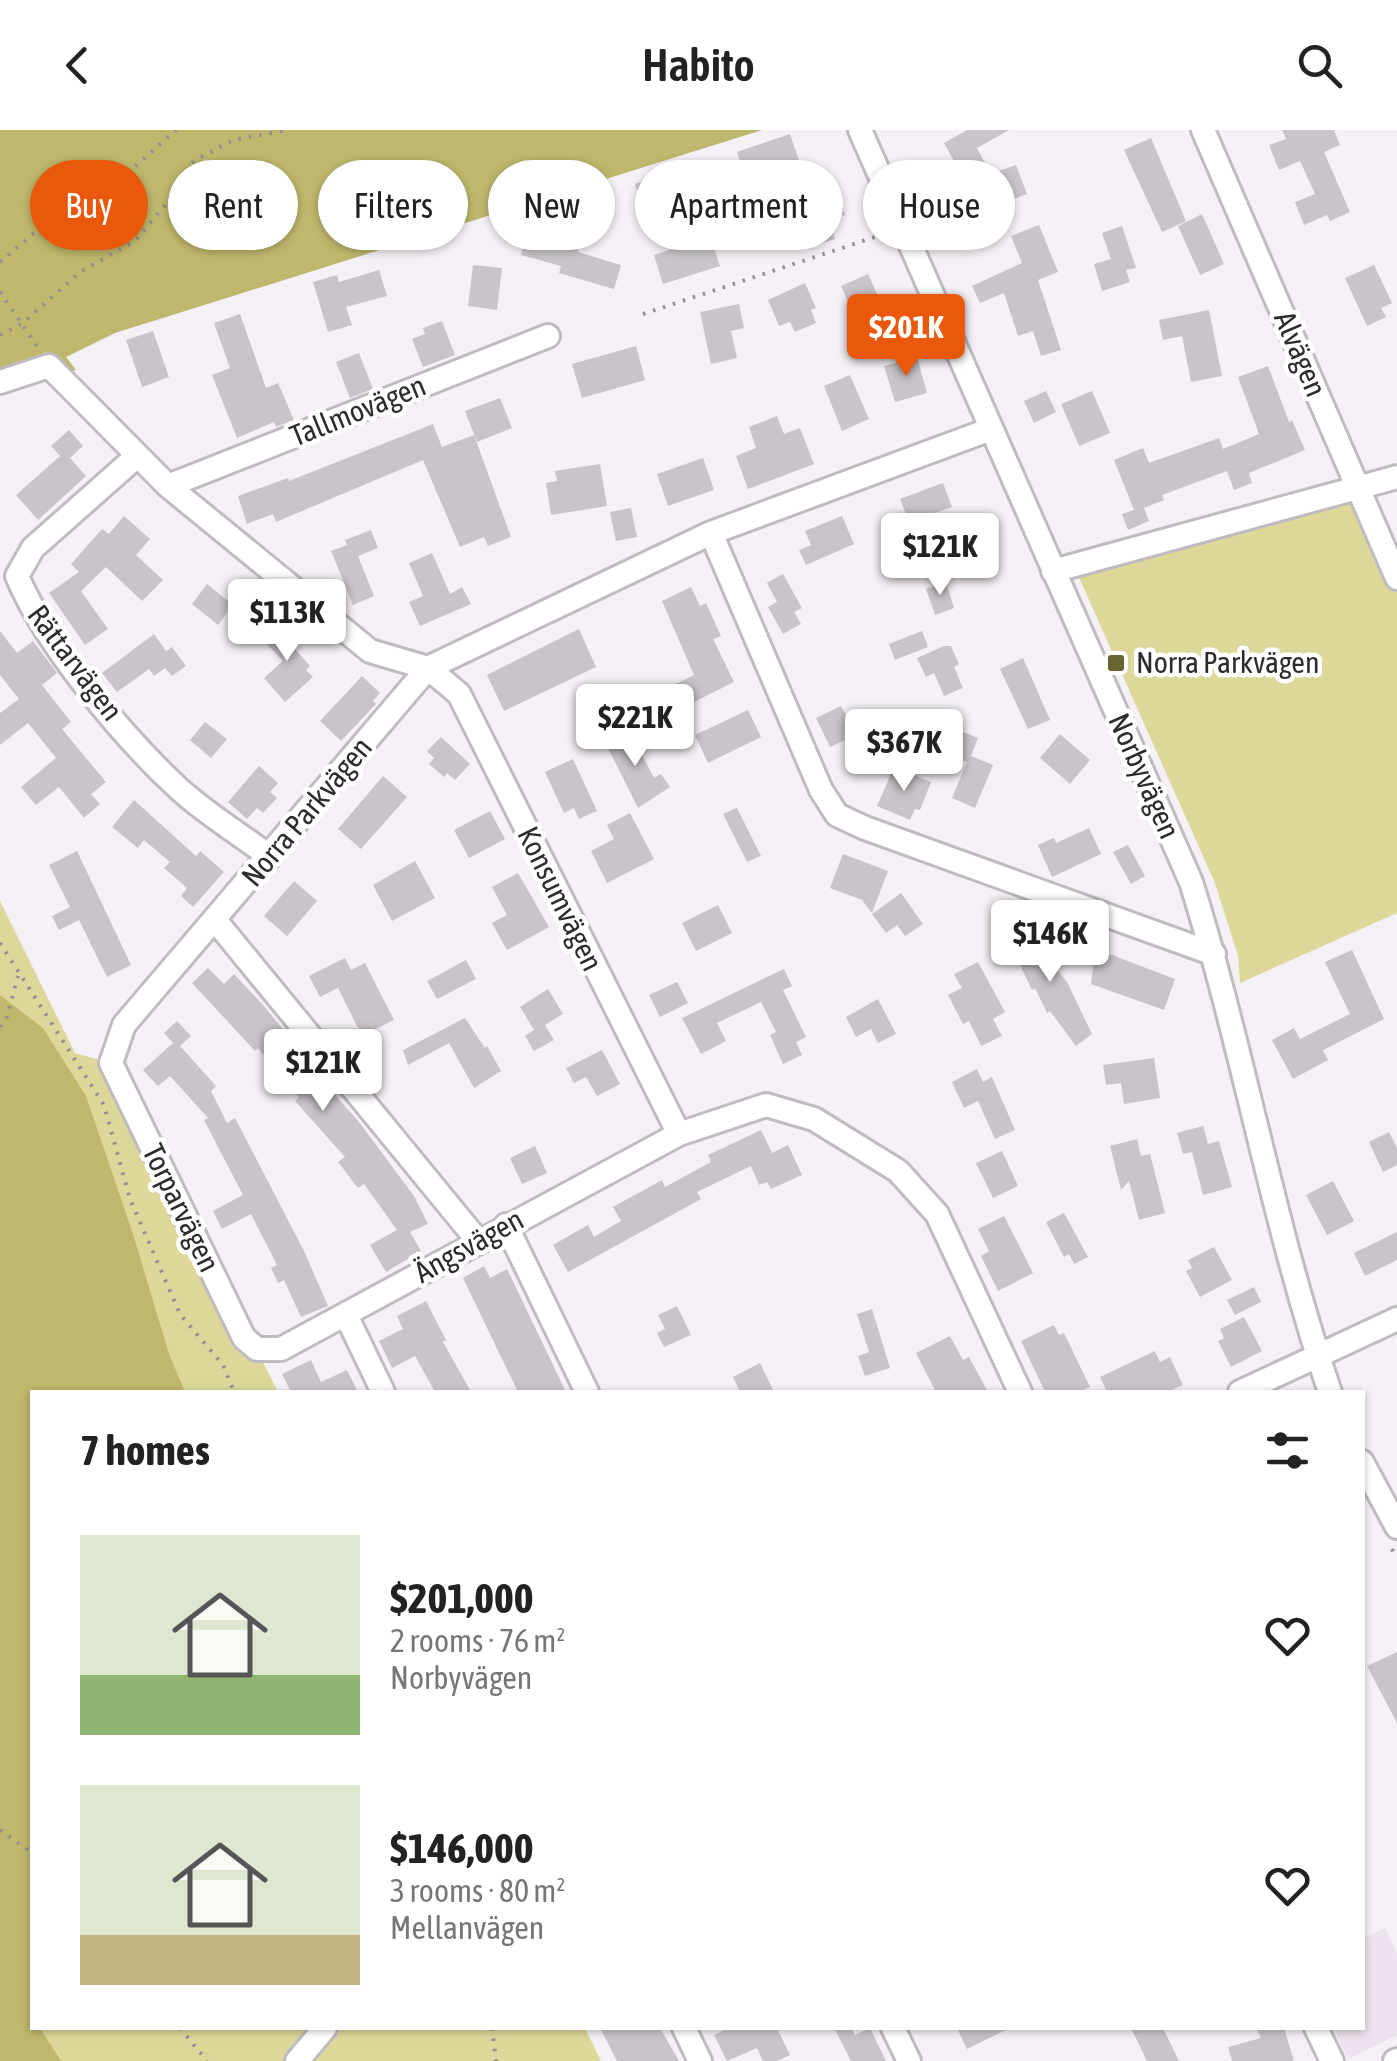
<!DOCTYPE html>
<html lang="en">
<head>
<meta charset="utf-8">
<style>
	:root { --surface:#fff; --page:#f6f6f6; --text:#222; --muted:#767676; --accent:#ea580c }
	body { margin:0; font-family:"Asap Condensed",sans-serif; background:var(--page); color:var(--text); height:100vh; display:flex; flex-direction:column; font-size:38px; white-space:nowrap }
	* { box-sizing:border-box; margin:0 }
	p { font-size:32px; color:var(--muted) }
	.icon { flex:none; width:55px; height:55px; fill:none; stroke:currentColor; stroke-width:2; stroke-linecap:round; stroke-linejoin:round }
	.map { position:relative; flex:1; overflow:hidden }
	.panel { position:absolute; left:30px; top:1260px; width:1335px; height:640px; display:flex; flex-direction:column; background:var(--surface); border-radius:0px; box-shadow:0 2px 8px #0004 }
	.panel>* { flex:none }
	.banner { position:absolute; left:30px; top:30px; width:1338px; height:90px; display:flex; gap:20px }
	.price { position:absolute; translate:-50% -85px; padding:0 22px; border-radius:10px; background:#fff; color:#222; font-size:32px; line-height:65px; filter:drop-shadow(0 2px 5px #0008) }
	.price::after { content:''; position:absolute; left:50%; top:60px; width:30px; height:22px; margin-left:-15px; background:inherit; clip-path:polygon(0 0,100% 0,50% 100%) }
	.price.selected { background:var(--accent); color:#fff }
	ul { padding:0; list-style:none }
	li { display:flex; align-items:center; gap:30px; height:250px; padding:0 50px }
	li span { display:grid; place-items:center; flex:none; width:280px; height:200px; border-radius:0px; color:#555 }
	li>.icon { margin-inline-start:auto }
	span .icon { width:120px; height:120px; fill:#fffc; stroke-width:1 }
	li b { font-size:42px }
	h2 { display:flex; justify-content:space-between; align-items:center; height:120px; padding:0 50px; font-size:42px }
	.pill { padding:0 35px; border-radius:45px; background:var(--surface); box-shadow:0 2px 8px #0004; font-size:35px; line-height:90px }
	.pill.selected { background:var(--accent); color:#fff }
	header { display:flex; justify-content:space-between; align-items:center; height:130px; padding:0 50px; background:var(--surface); font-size:45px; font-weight:600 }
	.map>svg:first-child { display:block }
</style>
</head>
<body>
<header><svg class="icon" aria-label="back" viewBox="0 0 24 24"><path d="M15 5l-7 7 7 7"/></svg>Habito<svg class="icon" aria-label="search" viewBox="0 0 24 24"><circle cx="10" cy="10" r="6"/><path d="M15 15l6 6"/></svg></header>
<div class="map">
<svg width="1397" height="1931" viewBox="0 0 1397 1931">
	<rect width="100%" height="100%" fill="#f5f0f5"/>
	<path fill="#ece2ed" d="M1385,1798L1397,1823V1905L1348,1929L1333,1898H1362L1363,1809Z"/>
	<path fill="#ddd89a" d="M1358,357L1397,448V783L1240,853L1238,826L1215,753L1077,443Z
		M0,771L75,923L111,933L278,1262H32V1898H585L601,1931H0Z"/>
	<path fill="#beb76d" d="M0,0H762L115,203L66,227L76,240L0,264Z
		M0,865L43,898L86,966L133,1104L169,1224L185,1262H32V1898H40L61,1931H0Z"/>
	<path fill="#c9c4c9" d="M967,0H1009L977,18L991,44L1016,35L1027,64L969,86L959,59L936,68L930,53L960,42L944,13Z
		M1282,0H1334L1340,15L1324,22L1350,82L1330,91L1327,85L1304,95L1295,72L1315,64L1300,31L1279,40L1269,15L1286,9Z
		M790,4L806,51L824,44L832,67L838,65L845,85L829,90L835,109L804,119L788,68L756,79L737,22Z
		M1151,8L1186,91L1162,102L1124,20Z
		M688,37L697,64L643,81L635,54Z
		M1202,84L1224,134L1200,145L1178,96Z
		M1039,95L1058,142L1038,150L1061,220L1041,226L1033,201L1018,206L1004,163L980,173L972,156L1022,133L1011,106Z
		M1122,96L1136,138L1126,140L1130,152L1102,161L1094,134L1111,129L1102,103Z
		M528,100L580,115L578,122L621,135L614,159L559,143L561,136L521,125Z
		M710,106L720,136L663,154L654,125Z
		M473,135L502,138L497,180L468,176Z
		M1374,135L1392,173L1381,178L1386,187L1367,196L1345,148Z
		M379,140L387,166L346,177L352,195L328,202L313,152L337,145L339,152Z
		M868,144L886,184L859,196L841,156Z
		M805,153L816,178L811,180L816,193L795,202L790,192L779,196L768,170Z
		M739,174L744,198L731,201L737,228L711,234L700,182Z
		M1209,180L1222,246L1191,252L1182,206L1163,210L1159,190Z
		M240,184L266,258L278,253L294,290L276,297L274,292L237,308L212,245L230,238L214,193Z
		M442,191L455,225L423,237L412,209L425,204L423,198Z
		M153,201L169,247L142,257L126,210Z
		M636,216L645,250L582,268L572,234Z
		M359,223L373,259L350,268L336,232Z
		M917,227L927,263L895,272L884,236Z
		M1268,236L1289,292L1292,290L1305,320L1249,343L1252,353L1234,360L1227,341L1162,365L1164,370L1144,378L1149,391L1128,400L1122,384L1134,380L1114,330L1143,318L1149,333L1219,308L1223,319L1259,304L1238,247Z
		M850,245L869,289L842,301L824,256Z
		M1046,261L1056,282L1034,293L1024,271Z
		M1092,261L1110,303L1079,316L1061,274Z
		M500,268L512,298L477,312L465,281Z
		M777,286L784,304L800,298L814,334L748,359L736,326L756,318L749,297Z
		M433,294L442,317L474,305L511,407L488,416L484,407L460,417L423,330L276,392L273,384L247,394L238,366L288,348L289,351Z
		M69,300L83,316L70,328L86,346L38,390L16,365L60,326L51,316Z
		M703,328L714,360L668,376L657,344Z
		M600,334L607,376L551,385L546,353L557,351L555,341Z
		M943,353L952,377L909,392L900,369Z
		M631,378L637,407L616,411L610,382Z
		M124,386L150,409L136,425L163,450L142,471L106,437L81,461L108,499L85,515L49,463L79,442L71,434L102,399L109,404Z
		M842,386L854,414L806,435L799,420L811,415L805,401Z
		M371,400L378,418L358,426L374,466L353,475L331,421L347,415L345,410Z
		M432,423L450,464L462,457L471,474L420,496L409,472L423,466L409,433Z
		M783,444L802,478L794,482L801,494L783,504L768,477L777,472L767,453Z
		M946,452L954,478L935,485L926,459Z
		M207,454L233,475L218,495L192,474Z
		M691,457L700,476L706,473L721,506L713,509L734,552L668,585L657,563L694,545L662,471Z
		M284,493L301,512L294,518L310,536L306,540L313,547L285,572L264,548L283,531L264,511Z
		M579,499L596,537L504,581L487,545Z
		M0,501L17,523L33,511L57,543L42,555L71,592L62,599L106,652L91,664L100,674L84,688L59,657L36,675L21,657L56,628L28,593L0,615V583L19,569L0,545Z
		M922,501L928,517L895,530L889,514Z
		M154,504L166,521L172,517L186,536L172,546L165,538L154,546L149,539L117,562L102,543Z
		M944,516H951L959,534L954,537L963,558L944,566L934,543L926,547L917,528Z
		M1023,528L1050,590L1028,599L1000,539Z
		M362,546L380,563L373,571L376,574L341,611L320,591Z
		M841,576L846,585L855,581L864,601L830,617L816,588Z
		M748,580L761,607L708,633L695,605Z
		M205,592L227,609L211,628L190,610Z
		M941,593L978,608L971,626L993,635L975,678L952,668L967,632L931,617Z
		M629,600L654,648L661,644L670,657L638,678L605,612Z
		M1060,604L1090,630L1070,654L1040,628Z
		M441,607L470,634L455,650L447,643L444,647L429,634L434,628L427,621Z
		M573,629L597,681L579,689L574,678L564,683L545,642Z
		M259,636L278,653L270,662L277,668L263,683L257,678L247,689L228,672Z
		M894,637L931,652L920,680L915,679L910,690L877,676Z
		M383,646L407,667L361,719L338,699Z
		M134,670L196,726L200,721L224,742L193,777L181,766L187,758L164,738L170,732L144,710L138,718L112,697Z
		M737,678L761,726L747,732L723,684Z
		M490,681L505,709L469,728L454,700Z
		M630,683L654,729L607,753L591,721L614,709L607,695Z
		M1089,698L1101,724L1052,747L1038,715L1054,708L1056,713Z
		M1128,715L1145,746L1131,754L1113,722Z
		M77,721L131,835L107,847L79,790L59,800L52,786L70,777L49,735Z
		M843,724L888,741L872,783L862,770L830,758Z
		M415,731L435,768L392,791L373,755Z
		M518,743L549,797L507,820L492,793L507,785L492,757Z
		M294,751L317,771L287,806L264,786Z
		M901,763L923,794L905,806L897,795L886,803L872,784Z
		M718,775L732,803L696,821L682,793Z
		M1034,797L1048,828L1067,852L1092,904L1076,916L1050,881L1047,883L1035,858L1032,860L1008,810Z
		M1352,820L1384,889L1323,920L1328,930L1293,949L1272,910L1294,898L1300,909L1350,884L1325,832Z
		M1095,823L1112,825L1175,849L1164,880L1091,854Z
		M345,828L351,840L365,833L394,890L362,906L338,858L320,867L309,846Z
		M466,830L476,849L437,869L427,851Z
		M978,832L1005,882L993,889L1002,906L981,916L969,891L963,894L948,865L962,858L954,844Z
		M208,838L224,854L234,844L264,876L313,936L311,938L359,992L414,1066L428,1094L410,1102L421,1121L386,1142L370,1115L397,1100L364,1054L358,1058L338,1032L345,1027L295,971L299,967L258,918L255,921L192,853Z
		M784,839L792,856L783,860L806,907L796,912L802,925L783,934L770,905L776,902L761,872L717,893L726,911L701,924L682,888Z
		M677,852L688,873L660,887L649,865Z
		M548,859L563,884L545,895L554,910L534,921L525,906L534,900L520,877Z
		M878,869L896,904L878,913L871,899L856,907L846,887Z
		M465,888L485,918L487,916L501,941L474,958L449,913L408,935L403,920Z
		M177,891L191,906L180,916L216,956L211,961L227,993L235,988L304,1121L328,1176L301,1187L284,1150L278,1153L271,1138L277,1135L251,1084L222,1099L213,1081L243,1065L204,990L208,988L170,946L158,956L143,940L173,913L164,903Z
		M602,920L620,954L597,966L586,947L574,953L566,938Z
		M1154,928L1160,968L1124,974L1121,953L1106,955L1103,935Z
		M977,939L983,952L992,947L1015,1000L995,1009L978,971L964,978L952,952Z
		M1203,996L1208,1014L1219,1011L1232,1057L1203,1065L1192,1022L1183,1024L1177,1003Z
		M761,1000L772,1023L788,1015L802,1045L771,1059L767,1052L759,1055L751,1036L697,1062L701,1069L568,1142L553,1115L588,1095L594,1107L621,1091L613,1077L662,1050L665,1057L711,1032L708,1025Z
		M1389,1002L1397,1018V1035L1383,1042L1369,1012Z
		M1137,1009L1141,1026L1150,1024L1165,1083L1139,1090L1129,1051L1121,1060L1110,1016Z
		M535,1016L547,1043L522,1054L510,1028Z
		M1002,1021L1018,1056L993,1068L976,1033Z
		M1333,1051L1354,1091L1327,1105L1306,1065Z
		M1064,1083L1088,1127L1074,1134L1069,1124L1064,1127L1046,1092Z
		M1004,1086L1033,1143L998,1161L981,1126L989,1121L978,1099Z
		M1397,1102V1130L1365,1146L1354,1123Z
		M1214,1117L1232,1150L1200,1167L1186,1141L1192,1138L1188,1130Z
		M484,1136L490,1148L507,1139L566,1262H518L463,1148Z
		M1254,1157L1261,1172L1235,1185L1227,1170Z
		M426,1171L446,1210L443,1212L471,1262H435L415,1226L392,1238L379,1211L403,1199L397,1186Z
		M677,1176L691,1205L664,1217L657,1203L665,1199L658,1185Z
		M872,1179L890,1238L865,1246L858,1226L869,1222L857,1184Z
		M1244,1187L1262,1221L1231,1237L1218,1211L1224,1208L1220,1199Z
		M1054,1195L1059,1205L1064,1203L1090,1257L1079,1262H1045L1021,1211Z
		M950,1206L963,1230L969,1227L988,1262H936L916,1223Z
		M1155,1221L1160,1232L1170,1227L1183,1255L1167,1262H1107L1100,1247Z
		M311,1230L321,1252L347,1240L358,1262H291L282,1244Z
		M760,1233L774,1262H740L733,1247Z
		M1397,1522V1593L1367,1536Z
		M600,1898H660L679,1931H617Z
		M729,1898H777L790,1925L777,1931H763L757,1918L727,1931L714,1905Z
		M834,1898H851L855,1905L870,1898L886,1931H851Z
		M957,1898H1010L967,1919Z
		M1131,1898H1163L1179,1931H1147Z
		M1256,1898H1284L1294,1931H1232L1228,1917L1261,1908Z"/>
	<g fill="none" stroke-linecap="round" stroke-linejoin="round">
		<g stroke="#c0bbc0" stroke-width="28">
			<path id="minor" d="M860,0L1191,752C1244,920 1273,1096 1330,1262
				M1203,0L1397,448
				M0,252L49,236L168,356L370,521L428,538L459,564L679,1004L766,975L814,989L898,1041L937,1084L1020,1262
				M137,326L33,418L17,446C46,515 123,607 178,658C206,684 240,704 270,727
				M168,356L548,206
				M711,403L821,660L837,685L865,698L1214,824
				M1053,441L1397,347
				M215,790L478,1111
				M679,1004L281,1219H257L244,1208L111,933L124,895L428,538L711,403L991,299
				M506,1095L587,1262
				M346,1185L383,1262
				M1240,1262L1397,1189
				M1362,1332L1397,1397
				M684,1898L700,1931
				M893,1898L909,1931
				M1316,1898L1332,1931
				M297,1931L325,1898
				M1395,1931L1397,1930"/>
		</g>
		<path stroke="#928e92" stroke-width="4" stroke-dasharray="2.5 8" stroke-linecap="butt" d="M0,132L81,63L121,49L176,0
			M0,162L37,216
			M643,184L881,105
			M0,205L23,193L80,142L135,111L165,75L194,31L233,10L287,0
			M0,813L104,975L130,1069L180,1184L223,1235L234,1262
			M0,897L7,887L18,846
			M1392,1419L1397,1428
			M0,1700L32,1723
			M180,1898L207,1931
			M492,1898L496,1931"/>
		<use href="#minor" stroke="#fff" stroke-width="22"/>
	</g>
	<rect fill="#696431" stroke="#fff" stroke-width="4" x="1106" y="523" width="20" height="20" rx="5"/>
	<g text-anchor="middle" stroke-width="9" stroke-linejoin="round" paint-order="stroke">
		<g font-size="30" fill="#2d2b2d" stroke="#fff">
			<text transform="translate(1300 224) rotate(67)" y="10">Alvägen</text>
			<text transform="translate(358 281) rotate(-22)" y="10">Tallmovägen</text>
			<text transform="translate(75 533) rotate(53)" y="10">Rättarvägen</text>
			<text transform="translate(1144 646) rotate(66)" y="10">Norbyvägen</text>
			<text transform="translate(307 682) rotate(-50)" y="10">Norra Parkvägen</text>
			<text transform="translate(560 769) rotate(64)" y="10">Konsumvägen</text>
			<text transform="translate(181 1078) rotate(64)" y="10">Torparvägen</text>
			<text transform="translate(469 1116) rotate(-29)" y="10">Ängsvägen</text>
		</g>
		<g font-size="30" fill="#2d2b2d" stroke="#fff" text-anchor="start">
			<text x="1136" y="543">Norra Parkvägen</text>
		</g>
	</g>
</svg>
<b class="price selected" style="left:906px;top:249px">$201K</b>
<b class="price" style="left:940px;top:468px">$121K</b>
<b class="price" style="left:287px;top:534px">$113K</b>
<b class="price" style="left:635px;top:639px">$221K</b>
<b class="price" style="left:904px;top:664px">$367K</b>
<b class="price" style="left:1050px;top:855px">$146K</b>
<b class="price" style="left:323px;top:984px">$121K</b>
<div class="banner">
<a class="pill selected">Buy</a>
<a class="pill">Rent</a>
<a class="pill">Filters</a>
<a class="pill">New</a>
<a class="pill">Apartment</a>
<a class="pill">House</a>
</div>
<section class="panel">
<h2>7 homes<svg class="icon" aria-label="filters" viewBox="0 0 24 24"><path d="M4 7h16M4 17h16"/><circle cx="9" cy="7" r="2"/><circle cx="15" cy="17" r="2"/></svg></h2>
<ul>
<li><span style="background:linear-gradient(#dfe7d0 70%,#8fb573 0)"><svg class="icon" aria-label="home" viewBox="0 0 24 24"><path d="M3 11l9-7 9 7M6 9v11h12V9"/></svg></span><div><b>$201,000</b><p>2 rooms · 76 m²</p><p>Norbyvägen</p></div><svg class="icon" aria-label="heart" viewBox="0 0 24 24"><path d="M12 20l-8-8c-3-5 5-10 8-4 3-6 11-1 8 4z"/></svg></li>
<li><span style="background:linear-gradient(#dfe7d0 75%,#c2b280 0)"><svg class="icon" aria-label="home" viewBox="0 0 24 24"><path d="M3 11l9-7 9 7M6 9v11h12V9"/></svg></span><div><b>$146,000</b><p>3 rooms · 80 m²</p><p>Mellanvägen</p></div><svg class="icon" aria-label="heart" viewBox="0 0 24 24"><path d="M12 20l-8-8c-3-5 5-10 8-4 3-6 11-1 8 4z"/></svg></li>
</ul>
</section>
</div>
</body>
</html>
